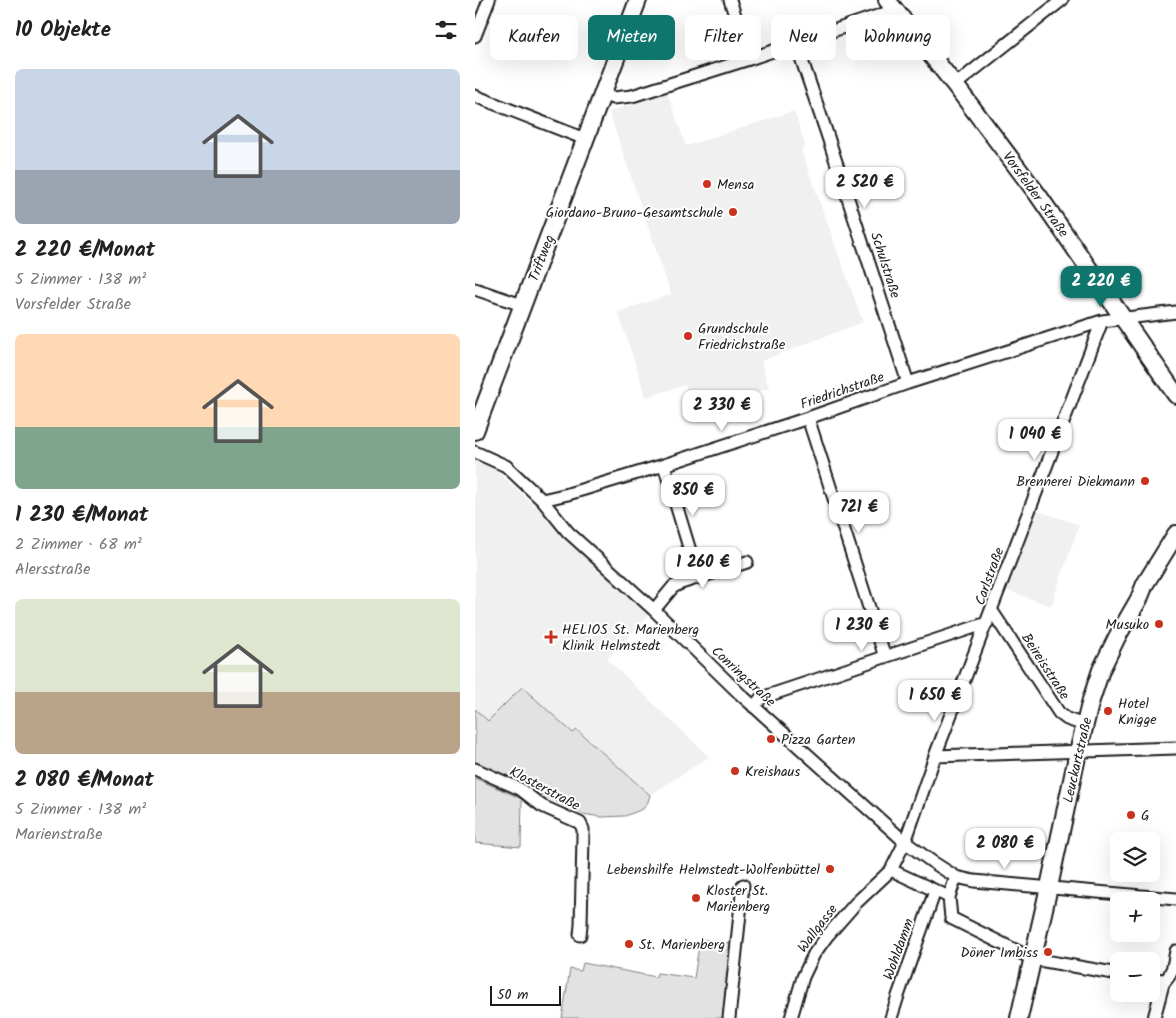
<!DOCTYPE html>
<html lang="de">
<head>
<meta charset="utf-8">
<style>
	:root { --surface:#fff; --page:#f6f6f6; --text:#222; --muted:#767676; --accent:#0f766e }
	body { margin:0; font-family:Kalam,sans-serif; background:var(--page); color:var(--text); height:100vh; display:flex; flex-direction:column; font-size:19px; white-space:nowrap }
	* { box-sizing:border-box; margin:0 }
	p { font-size:16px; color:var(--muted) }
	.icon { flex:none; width:28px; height:28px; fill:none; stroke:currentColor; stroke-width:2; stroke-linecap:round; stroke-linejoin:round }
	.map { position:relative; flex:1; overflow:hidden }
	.panel { display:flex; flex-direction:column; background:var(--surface); width:475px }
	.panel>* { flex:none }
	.top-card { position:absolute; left:15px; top:15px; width:475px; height:45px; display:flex; gap:10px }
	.fabs { position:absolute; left:635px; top:832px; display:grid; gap:10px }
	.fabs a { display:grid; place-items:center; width:50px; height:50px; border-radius:8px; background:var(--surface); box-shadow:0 5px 20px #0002; font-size:25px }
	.scale { position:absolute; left:15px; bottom:12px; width:71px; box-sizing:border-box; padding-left:5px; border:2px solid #1c1c1c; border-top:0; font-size:14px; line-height:18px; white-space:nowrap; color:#1c1c1c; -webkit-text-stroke:4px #fff; paint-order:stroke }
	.price { position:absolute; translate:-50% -42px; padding:0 11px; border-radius:10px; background:#fff; color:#222; font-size:16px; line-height:32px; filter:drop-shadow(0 1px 2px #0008) }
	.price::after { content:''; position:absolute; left:50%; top:30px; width:15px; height:11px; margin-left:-8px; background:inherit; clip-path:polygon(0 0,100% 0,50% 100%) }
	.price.current { background:var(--accent); color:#fff }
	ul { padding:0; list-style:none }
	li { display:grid; align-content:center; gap:10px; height:265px; padding:0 15px }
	li span { display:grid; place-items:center; height:155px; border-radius:8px; color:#555 }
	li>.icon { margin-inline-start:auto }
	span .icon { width:90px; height:90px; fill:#fffc; stroke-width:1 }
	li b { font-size:21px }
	h2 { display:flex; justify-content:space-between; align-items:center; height:60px; padding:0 15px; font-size:21px }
	.tag { padding:0 18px; border-radius:8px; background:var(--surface); box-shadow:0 5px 20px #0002; font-size:18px; line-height:45px }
	.tag.current { background:var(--accent); color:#fff }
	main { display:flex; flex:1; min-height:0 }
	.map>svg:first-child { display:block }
</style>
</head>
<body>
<main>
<section class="panel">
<h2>10 Objekte<svg class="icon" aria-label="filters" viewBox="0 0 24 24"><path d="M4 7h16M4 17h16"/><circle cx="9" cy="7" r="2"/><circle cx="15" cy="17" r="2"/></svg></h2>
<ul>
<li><span style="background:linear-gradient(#c9d6e8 65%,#9aa5b1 0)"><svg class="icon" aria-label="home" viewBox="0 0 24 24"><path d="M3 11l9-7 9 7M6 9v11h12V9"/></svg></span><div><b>2 220 €/Monat</b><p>5 Zimmer · 138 m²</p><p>Vorsfelder Straße</p></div></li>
<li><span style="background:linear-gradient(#ffd9b3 60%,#7fa58c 0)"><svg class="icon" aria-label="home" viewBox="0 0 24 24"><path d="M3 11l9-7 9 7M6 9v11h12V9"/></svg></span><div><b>1 230 €/Monat</b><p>2 Zimmer · 68 m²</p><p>Alersstraße</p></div></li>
<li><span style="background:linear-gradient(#dfe7d0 60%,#b9a48a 0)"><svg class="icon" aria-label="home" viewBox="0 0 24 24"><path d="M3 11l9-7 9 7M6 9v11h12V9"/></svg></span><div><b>2 080 €/Monat</b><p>5 Zimmer · 138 m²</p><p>Marienstraße</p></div></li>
</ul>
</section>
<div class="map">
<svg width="701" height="1018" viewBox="0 0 701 1018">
	<rect width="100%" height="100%" fill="#fff"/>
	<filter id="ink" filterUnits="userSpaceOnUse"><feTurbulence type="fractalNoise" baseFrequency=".02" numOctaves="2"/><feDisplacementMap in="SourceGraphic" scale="10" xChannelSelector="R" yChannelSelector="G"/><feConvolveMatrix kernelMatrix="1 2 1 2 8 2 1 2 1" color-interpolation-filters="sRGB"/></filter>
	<g filter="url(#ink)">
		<path fill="#f0f0f0" d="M192,92L211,146L319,111L330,144L328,149L326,150L388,322L286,361L294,388L219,412L210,385L171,397L143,312L196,294L134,112Z
			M0,451L173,610V616L132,659L234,757L175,795L102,730L98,733L46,687L13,722L0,709Z
			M561,510L604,525L576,606L531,590Z"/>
		<path fill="#e2e2e2" stroke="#7f7f7f" d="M47,687L98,733L102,730L175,795L173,802L168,809L150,816L126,817L108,814L0,763V709L13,721Z
			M0,778L47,799L46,847L0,843Z
			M225,939L260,944L252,1018H87L95,969L106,971L108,963L181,977L182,973L219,978Z"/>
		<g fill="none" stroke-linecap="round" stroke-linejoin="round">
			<g stroke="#1c1c1c" stroke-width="15">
				<path id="minor" d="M255,0L274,59
					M0,36L14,0
					M321,43L352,134L433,383
					M480,85L587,0
					M127,95L138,98L157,96L274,59L420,10
					M0,96L110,139
					M0,289L47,305
					M333,418L410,657
					M0,452L31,466L67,500L93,532L179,610L265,694L430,842L456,861L481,877L499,881L701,899
					M189,465L223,577
					M67,500L93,494L189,465L333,418L433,383L627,321L701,312
					M179,610L198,587L206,583L272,562
					M517,611L584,713L592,719L609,725
					M279,707L286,698L512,623
					M460,756L701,748
					M0,769L45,789L67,806L105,823L108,829V837L106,925L105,935
					M416,870L474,897L481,877
					M474,897L476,918L558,959L644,974
					M676,979L690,980
					M254,1018L268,885
					M316,1018L328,977L339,954L352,936L381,903L416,870L430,842L460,756L627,321
					M416,1018L423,996L460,891
					M679,1018L688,984L694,976L698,967L701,951"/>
			</g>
			<g stroke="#1c1c1c" stroke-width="20">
				<path id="secondary" d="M412,0L480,85L563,195L701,395
					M0,431L163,0
					M544,1018L574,887L603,752L616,700L626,670L642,637L664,599L670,584L701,534"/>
			</g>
			<use href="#minor" stroke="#fff" stroke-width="11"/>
			<use href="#secondary" stroke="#fff" stroke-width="16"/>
		</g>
	</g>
	<g fill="#c8321e" stroke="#fff" stroke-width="2">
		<circle cx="232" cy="184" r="5"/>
		<circle cx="258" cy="212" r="5"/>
		<circle cx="213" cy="336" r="5"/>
		<circle cx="670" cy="481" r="5"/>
		<circle cx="684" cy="624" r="5"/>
		<path d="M73.5 629.5h5v5h5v5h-5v5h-5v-5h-5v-5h5z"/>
		<circle cx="633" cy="711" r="5"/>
		<circle cx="296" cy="739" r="5"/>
		<circle cx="260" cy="771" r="5"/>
		<circle cx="656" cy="815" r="5"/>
		<circle cx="355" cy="869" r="5"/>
		<circle cx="221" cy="898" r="5"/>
		<circle cx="154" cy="944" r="5"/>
		<circle cx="573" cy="952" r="5"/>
	</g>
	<g text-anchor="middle" stroke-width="4" stroke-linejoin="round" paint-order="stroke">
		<g font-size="14" fill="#1c1c1c" stroke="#fff" text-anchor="start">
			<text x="242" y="189">Mensa</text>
			<text x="248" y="217" text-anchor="end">Giordano-Bruno-Gesamtschule</text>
			<text x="223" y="333">Grundschule<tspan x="223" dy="16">Friedrichstraße</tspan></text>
			<text x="660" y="486" text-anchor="end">Brennerei Diekmann</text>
			<text x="674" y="629" text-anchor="end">Musuko</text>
			<text x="87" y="634">HELIOS St. Marienberg<tspan x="87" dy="16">Klinik Helmstedt</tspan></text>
			<text x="643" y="708">Hotel<tspan x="643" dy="16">Knigge</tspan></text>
			<text x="306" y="744">Pizza Garten</text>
			<text x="270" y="776">Kreishaus</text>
			<text x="666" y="820">G</text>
			<text x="345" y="874" text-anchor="end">Lebenshilfe Helmstedt-Wolfenbüttel</text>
			<text x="231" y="895">Kloster St.<tspan x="231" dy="16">Marienberg</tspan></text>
			<text x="164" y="949">St. Marienberg</text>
			<text x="563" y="957" text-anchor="end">Döner Imbiss</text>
		</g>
		<g font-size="14" fill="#1c1c1c" stroke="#fff">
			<text transform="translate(561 194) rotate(54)" y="5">Vorsfelder Straße</text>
			<text transform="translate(66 258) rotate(-69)" y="5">Triftweg</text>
			<text transform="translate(411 265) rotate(72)" y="5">Schulstraße</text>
			<text transform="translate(367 390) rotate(-19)" y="5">Friedrichstraße</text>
			<text transform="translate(514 576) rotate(-70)" y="5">Carlstraße</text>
			<text transform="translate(571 666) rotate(57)" y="5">Beireisstraße</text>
			<text transform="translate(269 676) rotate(43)" y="5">Conringstraße</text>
			<text transform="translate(602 760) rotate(-77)" y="5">Leuckartstraße</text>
			<text transform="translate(70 788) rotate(28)" y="5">Klosterstraße</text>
			<text transform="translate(342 928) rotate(-53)" y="5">Wallgasse</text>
			<text transform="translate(423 949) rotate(-70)" y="5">Wohldamm</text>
		</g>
	</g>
</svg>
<div class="fabs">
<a><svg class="icon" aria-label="layers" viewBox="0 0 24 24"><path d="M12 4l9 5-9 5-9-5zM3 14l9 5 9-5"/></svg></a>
<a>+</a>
<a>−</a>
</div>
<div class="scale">50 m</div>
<b class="price" style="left:390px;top:209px">2 520 €</b>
<b class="price current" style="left:626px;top:308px">2 220 €</b>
<b class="price" style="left:247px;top:432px">2 330 €</b>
<b class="price" style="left:560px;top:461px">1 040 €</b>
<b class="price" style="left:218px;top:517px">850 €</b>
<b class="price" style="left:384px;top:534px">721 €</b>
<b class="price" style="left:228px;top:589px">1 260 €</b>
<b class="price" style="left:387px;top:652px">1 230 €</b>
<b class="price" style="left:460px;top:722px">1 650 €</b>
<b class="price" style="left:530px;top:870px">2 080 €</b>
<div class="top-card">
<a class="tag">Kaufen</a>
<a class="tag current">Mieten</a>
<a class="tag">Filter</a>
<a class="tag">Neu</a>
<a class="tag">Wohnung</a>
</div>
</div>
</main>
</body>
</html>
